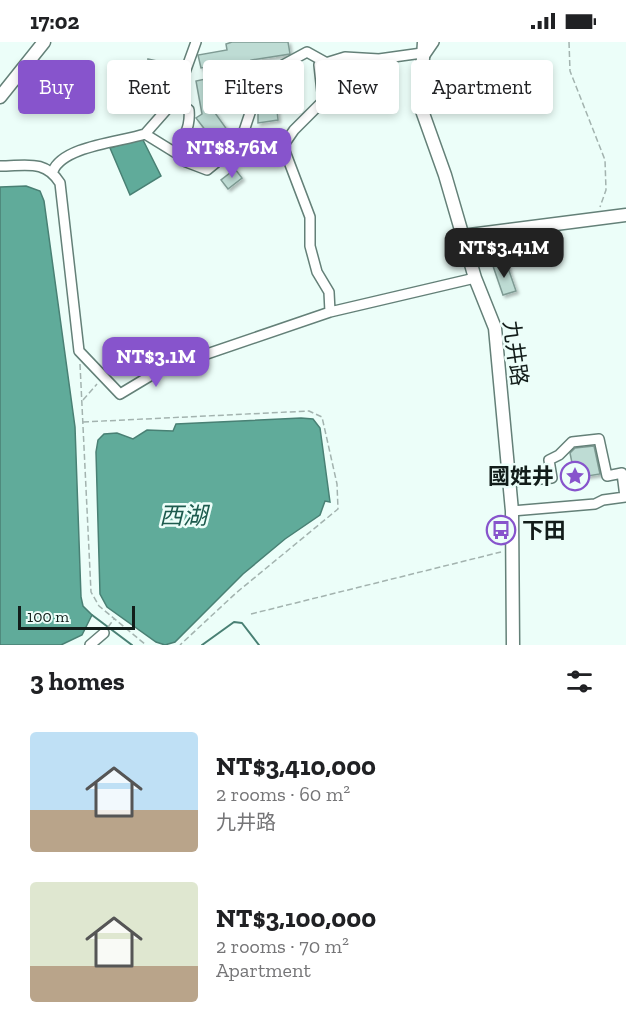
<!DOCTYPE html>
<html lang="en">
<head>
<meta charset="utf-8">
<style>
	:root { --surface:#fff; --page:#f6f6f6; --text:#202124; --muted:#757577; --accent:#8754cc }
	body { margin:0; font-family:"Zilla Slab","Noto Sans TC",serif; background:var(--page); color:var(--text); height:100vh; display:flex; flex-direction:column; font-size:22px; white-space:nowrap }
	* { box-sizing:border-box; margin:0 }
	p { font-size:20px; color:var(--muted) }
	.icon { flex:none; width:33px; height:33px; fill:none; stroke:currentColor; stroke-width:2; stroke-linecap:round; stroke-linejoin:round }
	.map { position:relative; height:603px; overflow:hidden }
	.sheet { display:flex; flex-direction:column; background:var(--surface); flex:1 }
	.sheet>* { flex:none }
	.guide { position:absolute; left:18px; top:18px; width:591px; height:54px; display:flex; gap:12px }
	.scale { position:absolute; left:18px; bottom:15px; width:117px; box-sizing:border-box; padding-left:6px; border:3px solid #121d1a; border-top:0; font-size:16px; line-height:21px; white-space:nowrap; color:#121d1a; -webkit-text-stroke:4px #ecfef9; paint-order:stroke }
	.price { position:absolute; translate:-50% -51px; padding:0 14px; border-radius:12px; background:var(--accent); color:#fff; font-size:20px; line-height:39px; filter:drop-shadow(0 2px 3px #0008) }
	.price::after { content:''; position:absolute; left:50%; top:36px; width:18px; height:14px; margin-left:-9px; background:inherit; clip-path:polygon(0 0,100% 0,50% 100%) }
	.price.current { background:#222; color:#fff }
	ul { padding:0; list-style:none }
	li { display:flex; align-items:center; gap:18px; height:150px; padding:0 30px }
	li span { display:grid; place-items:center; flex:none; width:168px; height:120px; border-radius:6px; color:#555 }
	li>.icon { margin-inline-start:auto }
	span .icon { width:72px; height:72px; fill:#fffc; stroke-width:1 }
	li b { font-size:26px }
	h2 { display:flex; justify-content:space-between; align-items:center; height:72px; padding:0 30px; font-size:26px }
	.tag { padding:0 21px; border-radius:6px; background:var(--surface); box-shadow:0 3px 9px #0003; font-size:21px; line-height:54px }
	.tag.current { background:var(--accent); color:#fff }
	.status { display:flex; justify-content:space-between; align-items:center; height:42px; padding:0 30px; background:var(--surface); direction:ltr }
	.status svg { height:16px; fill:currentColor }
	.map>svg:first-child { display:block }
</style>
</head>
<body>
<div class="status"><b>17:02</b><svg viewBox="0 0 49 12"><path d="M0 12V9h3v3zM5 12V6h3v6zM10 12V3h3v9zM15 12V0h3v12zM26 1h20v11H26zM47 4h2v5h-2z"/></svg></div>
<div class="map">
<svg width="626" height="603" viewBox="0 0 626 603">
	<defs>
		<filter id="shadow"><feDropShadow dx="2.5" dy="2.5" stdDeviation="1.5" flood-color="#0004"/></filter>
	</defs>
	<rect width="100%" height="100%" fill="#ecfef9"/>
	<path fill="#60ab9a" stroke="#498074" stroke-width="1.5" d="M142,96L161,134L130,153L110,106Z
		M26,144L40,149L44,159L75,385L81,555L83,564L92,573L82,593L61,603H0V145Z
		M301,376L313,377L320,386L330,460L325,459L320,473L285,497L243,532L175,600L165,603L156,600L107,565L100,552L96,410L98,398L104,392L117,391L133,397L147,388L173,389L176,382Z"/>
	<g fill="none" stroke-linecap="round" stroke-linejoin="round">
		<path stroke="#498074" stroke-width="2" d="M92,573L132,603
			M202,603L234,580L242,581L259,603"/>
	</g>
	<path fill="#bedcd4" stroke="#7f9b94" stroke-width="1.5" filter="url(#shadow)" d="M232,0H288L290,12L251,18L256,44L249,52L239,54L238,48L216,52L218,62L210,64L228,89L210,102L217,111L206,120L199,118L188,104L206,89L196,76L202,72L196,39L215,35L213,24L201,26L198,13L227,8L226,2Z
		M148,17L162,20L158,42L144,40Z
		M343,23L345,36L328,39L327,28Z
		M277,43L284,54L276,59L278,78L258,81V68L271,66L264,56Z
		M144,47L149,54L132,65L127,56Z
		M235,127L242,136L228,147L221,138Z
		M506,220L516,249L503,253L493,224Z
		M594,404L600,432L575,436L570,411L575,406Z"/>
	<g fill="none" stroke-linecap="round" stroke-linejoin="round">
		<g stroke="#648078" stroke-width="12">
			<path id="street" d="M196,0L175,58L189,68C191,88 181,95 179,113L186,120L207,128L240,101L279,95L283,104
				M423,16L434,0
				M145,92L175,58
				M240,101L255,56L283,23L307,10L325,20
				M0,124C26,124 45,117 60,141L79,309L120,352L160,328L330,270L475,236
				M53,129C63,104 120,100 145,92L179,113
				M330,270L329,250L317,230L310,204V175L283,104L294,88L323,59L319,23L345,15L379,17L422,11
				M509,440L552,436L549,418L559,413L572,400L599,397L607,434L622,431L625,455L603,458L595,462L512,469
				M90,603L104,591"/>
		</g>
		<g stroke="#648078" stroke-width="15">
			<path id="secondary" d="M424,0L420,63L445,133L475,236L495,286L512,469L513,603
				M0,55L44,0
				M462,194L626,173"/>
		</g>
		<path stroke="#a3b3af" stroke-width="1.5" stroke-dasharray="6 3" stroke-linecap="butt" d="M569,0L570,29L605,118L606,148L600,165
			M80,322L91,550L99,564L146,603
			M83,358L97,342
			M83,380L309,369L322,375L337,442L338,467L236,551L180,603
			M251,572L501,510
			M108,585L114,577"/>
		<use href="#street" stroke="#fff" stroke-width="9"/>
		<use href="#secondary" stroke="#fff" stroke-width="12"/>
	</g>
	<defs>
		<g id="sight-ring" transform="scale(1.5)"><circle r="9.5" fill="#ecfef9" stroke="#8754cc" stroke-width="1.5"/><path d="M0-6L1.8-2.2L6-1.7L2.9 1.2L3.7 5.4L0 3.3L-3.7 5.4L-2.9 1.2L-6-1.7L-1.8-2.2Z" fill="#8754cc"/></g>
		<g id="bus-ring" transform="scale(1.5)"><circle r="9.5" fill="#ecfef9" stroke="#8754cc" stroke-width="1.5"/><path d="M-5-6H5V4H4V6H2V4H-2V6H-4V4H-5ZM-3.5-4V0h7V-4ZM-3.5 1.2v1.5H-2V1.2ZM2 1.2v1.5H3.5V1.2Z" fill="#8754cc"/></g>
	</defs>
	<g fill-rule="evenodd">
		<use href="#sight-ring" x="575" y="434"/>
		<use href="#bus-ring" x="501" y="488"/>
	</g>
	<g text-anchor="middle" stroke-width="5" stroke-linejoin="round" paint-order="stroke">
		<g font-size="22" fill="#121d1a" stroke="#ecfef9">
			<text transform="translate(516 311) rotate(82)" y="8">九井路</text>
		</g>
		<g font-size="22" font-weight="bold" fill="#121d1a" stroke="#ecfef9" text-anchor="end">
			<text x="554" y="442">國姓井</text>
			<text x="522" y="496" text-anchor="start">下田</text>
		</g>
		<g font-size="24" font-style="italic" fill="#1d5b4e" stroke="#ecfef9">
			<text x="183" y="482">西湖</text>
		</g>
	</g>
</svg>
<div class="scale">100 m</div>
<b class="price" style="left:232px;top:137px">NT$8.76M</b>
<b class="price current" style="left:504px;top:237px">NT$3.41M</b>
<b class="price" style="left:156px;top:346px">NT$3.1M</b>
<div class="guide">
<a class="tag current">Buy</a>
<a class="tag">Rent</a>
<a class="tag">Filters</a>
<a class="tag">New</a>
<a class="tag">Apartment</a>
</div>
</div>
<section class="sheet">
<h2>3 homes<svg class="icon" aria-label="filters" viewBox="0 0 24 24"><path d="M4 7h16M4 17h16"/><circle cx="9" cy="7" r="2"/><circle cx="15" cy="17" r="2"/></svg></h2>
<ul>
<li><span style="background:linear-gradient(#bfe0f5 65%,#b9a48a 0)"><svg class="icon" aria-label="home" viewBox="0 0 24 24"><path d="M3 11l9-7 9 7M6 9v11h12V9"/></svg></span><div><b>NT$3,410,000</b><p>2 rooms · 60 m²</p><p>九井路</p></div></li>
<li><span style="background:linear-gradient(#dfe7d0 70%,#b9a48a 0)"><svg class="icon" aria-label="home" viewBox="0 0 24 24"><path d="M3 11l9-7 9 7M6 9v11h12V9"/></svg></span><div><b>NT$3,100,000</b><p>2 rooms · 70 m²</p><p>Apartment</p></div></li>
</ul>
</section>
</body>
</html>
